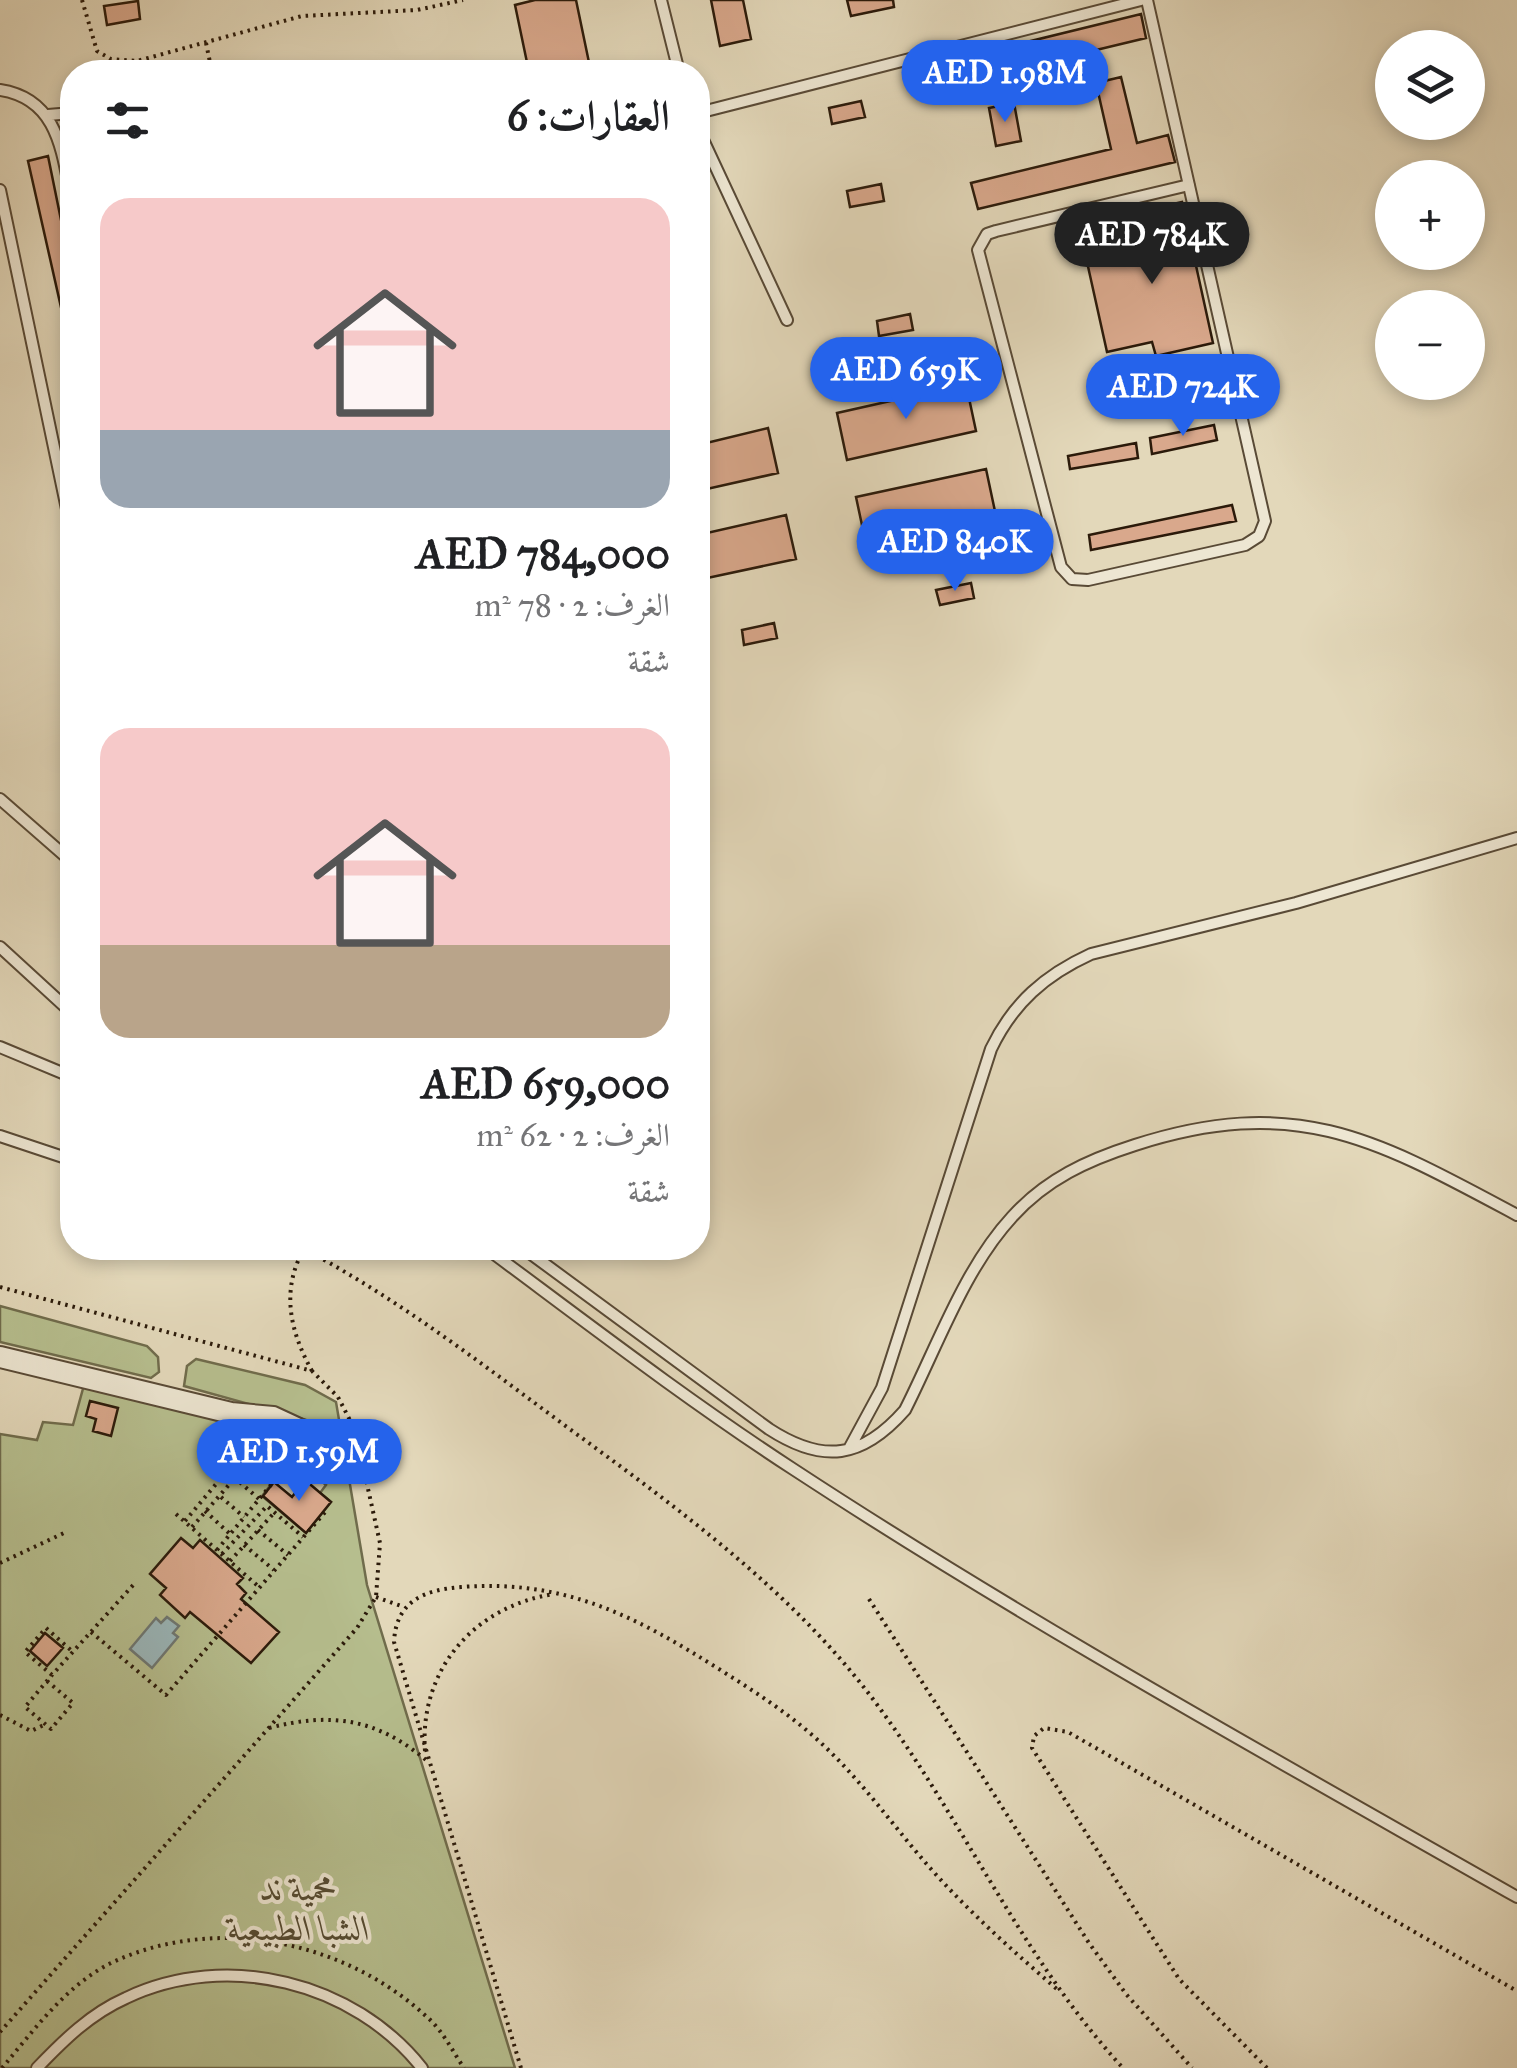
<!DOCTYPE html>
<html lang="ar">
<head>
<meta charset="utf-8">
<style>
	:root { --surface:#fff; --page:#f6f6f6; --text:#202124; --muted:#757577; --accent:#2563eb }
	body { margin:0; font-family:"IM FELL Great Primer",Amiri,serif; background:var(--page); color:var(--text); direction:rtl; height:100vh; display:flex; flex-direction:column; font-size:38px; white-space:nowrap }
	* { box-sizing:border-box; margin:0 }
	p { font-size:32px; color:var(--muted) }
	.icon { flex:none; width:55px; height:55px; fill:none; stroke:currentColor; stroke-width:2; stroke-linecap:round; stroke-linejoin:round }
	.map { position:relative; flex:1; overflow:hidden; direction:ltr }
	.side { position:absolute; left:60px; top:60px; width:650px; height:1200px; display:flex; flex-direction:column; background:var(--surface); border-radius:40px; box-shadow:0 5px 15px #0003; direction:rtl }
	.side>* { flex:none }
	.buttons { position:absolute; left:1375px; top:30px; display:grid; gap:20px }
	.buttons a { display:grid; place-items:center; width:110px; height:110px; border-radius:50%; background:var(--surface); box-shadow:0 5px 15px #0003; font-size:50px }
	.price { position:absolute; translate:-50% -85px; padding:0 22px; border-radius:35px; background:var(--accent); color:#fff; font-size:32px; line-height:65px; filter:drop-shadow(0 2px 5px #0008) }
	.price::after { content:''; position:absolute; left:50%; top:60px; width:30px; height:22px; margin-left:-15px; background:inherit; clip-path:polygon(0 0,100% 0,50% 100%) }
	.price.on { background:#222; color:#fff }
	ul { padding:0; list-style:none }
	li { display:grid; align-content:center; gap:20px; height:530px; padding:0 40px }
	li span { display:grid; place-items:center; height:310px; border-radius:30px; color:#555 }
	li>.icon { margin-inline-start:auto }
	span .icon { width:180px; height:180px; fill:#fffc; stroke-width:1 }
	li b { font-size:42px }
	h2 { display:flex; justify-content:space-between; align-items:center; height:120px; padding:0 40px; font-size:42px }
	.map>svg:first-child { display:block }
</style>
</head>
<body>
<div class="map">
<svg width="1517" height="2068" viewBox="0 0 1517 2068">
	<rect width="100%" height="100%" fill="#e3d8ba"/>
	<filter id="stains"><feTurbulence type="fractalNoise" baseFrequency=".002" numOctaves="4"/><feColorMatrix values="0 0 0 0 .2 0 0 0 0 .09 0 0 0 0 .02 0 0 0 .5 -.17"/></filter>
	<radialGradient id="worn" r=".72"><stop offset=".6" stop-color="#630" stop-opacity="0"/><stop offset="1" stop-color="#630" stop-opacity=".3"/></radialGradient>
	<path fill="#b6be8e" stroke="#706c4c" stroke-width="2.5" d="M0,1306L147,1346L158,1357L159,1372L151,1378L0,1342Z
		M196,1359L305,1385L336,1402L367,1585L515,2068H0V1434L37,1440L43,1422L73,1425L84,1385C116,1394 208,1410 231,1425C253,1439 254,1466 276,1478L262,1496L306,1533L331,1502L320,1493L326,1485L310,1471C322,1453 322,1439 310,1421L184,1386L187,1366Z"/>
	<path fill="#9ab7bb" stroke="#6e7874" stroke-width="2.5" d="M167,1617L179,1626L173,1633L178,1637L152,1668L130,1649L156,1618L161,1623Z"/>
	<path fill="#d9a88c" stroke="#2b1a0a" stroke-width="2.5" d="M535,0H576L591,72H529L515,5Z
		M711,0H743L751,39L720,46Z
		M847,0H893L894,7L851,16Z
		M138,1L140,19L107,25L104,6Z
		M1141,14L1146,38L950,85L945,62Z
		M1121,77L1137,143L1168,135L1175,162L978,209L971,183L1111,149L1096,83Z
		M861,101L865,117L832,124L829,108Z
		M1014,103L1021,141L996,146L989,108Z
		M48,156L72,274V324L65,325L28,161Z
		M881,184L884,201L850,207L847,191Z
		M1182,202L1213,343L1156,356L1152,342L1107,352L1087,262L1132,251L1128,214Z
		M910,314L913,330L879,336L877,321Z
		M966,384L976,431L847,460L837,413Z
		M1214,425L1217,440L1152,454L1150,438Z
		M768,428L778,473L698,491V445Z
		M1136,443L1138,458L1070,469L1068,456Z
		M986,469L996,516L866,544L856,497Z
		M1232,505L1236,521L1091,550L1089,535Z
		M786,515L796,559L698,580V535Z
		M971,583L974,598L940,605L936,590Z
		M774,623L777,638L744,645L742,630Z
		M90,1401L118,1408L111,1436L93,1431L96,1419L86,1416Z
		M305,1480L331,1502L306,1533L263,1496L274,1482L292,1497Z
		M181,1538L193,1548L200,1540L243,1578L237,1584L246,1593L241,1599L279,1632L251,1663L190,1612L185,1618L160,1595L166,1588L150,1574Z
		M45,1633L63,1648L47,1666L30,1651Z"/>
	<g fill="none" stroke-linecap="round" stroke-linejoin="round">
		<g stroke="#594a36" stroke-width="14">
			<path id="lane" d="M661,0L679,72
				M1147,0L1265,521L1259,536L1245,545L1088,580L1072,579L1061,567L978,250L987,234L996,231L1189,185
				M0,90C59,99 62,153 72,201
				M698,113L1141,0
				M48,115L72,113
				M698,129L787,320
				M0,190L72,533
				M0,799L72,862
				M0,947L72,1013
				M0,1047L72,1077
				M0,1136L72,1160
				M302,1248H304
				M486,1248C587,1323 687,1400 793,1469C1028,1623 1273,1758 1517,1897
				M523,1248L769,1429C823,1464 862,1459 905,1410C937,1347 964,1269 1012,1217C1046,1179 1088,1160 1135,1145C1297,1093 1377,1140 1517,1215
				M849,1449L882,1388L991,1049C1013,1003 1045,975 1091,954L1296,903L1517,838
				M37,2068C64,2040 90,2014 126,1998C227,1950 354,1982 422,2068"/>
		</g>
		<g stroke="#594a36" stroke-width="24">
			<path id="street" d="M0,1357L231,1413L273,1417L301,1430L302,1451L289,1462L275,1461L231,1413"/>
		</g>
		<path stroke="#2b1a0a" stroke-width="4" stroke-dasharray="2.5 5" stroke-linecap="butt" d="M82,0L97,51L111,59L137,61L302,16L417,10L463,0
			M206,43L212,72
			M137,61L138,72
			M317,1256C406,1305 486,1367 567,1427C681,1511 797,1594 881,1710C966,1826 1025,1962 1123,2068
			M298,1261C282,1299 293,1337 312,1371
			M0,1287L312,1371L338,1397L355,1430L380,1543L376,1597L357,1628L0,2032
			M221,1497L244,1517
			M205,1511L230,1534
			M176,1514L259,1587
			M185,1521L227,1471L259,1499
			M192,1527L235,1478
			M258,1530L288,1555
			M244,1545L274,1570
			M217,1550L275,1480
			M222,1554L267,1506L303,1537
			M230,1561L274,1513
			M0,1563L64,1533
			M376,1597L404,1607
			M869,1599L1089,1943L1126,1994L1192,2068
			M91,1632L166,1695L327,1510
			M52,1675L25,1652L46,1628L73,1652
			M47,1681L73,1703L51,1729L25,1707L52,1675L135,1583
			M0,1715L31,1731L46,1724
			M269,1728C330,1712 376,1718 426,1760
			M425,1751C419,1669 475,1606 554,1594
			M2,2068C34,2030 67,1984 113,1962C217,1914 346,1941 428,2018C443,2031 453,2052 464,2068
			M521,2068L394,1642C396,1601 424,1590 461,1587C566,1579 637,1617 722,1671C757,1693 791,1715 821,1743C862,1781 894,1827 931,1869C970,1913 1014,1952 1058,1990
			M1267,2068L1179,1979L1032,1748L1034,1736L1044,1728L1068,1732L1517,1991"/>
		<use href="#lane" stroke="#ede6d2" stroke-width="10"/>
		<use href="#street" stroke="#ede6d2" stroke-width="20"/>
	</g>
	<g text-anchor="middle" stroke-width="8" stroke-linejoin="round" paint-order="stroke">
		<g font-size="35" font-style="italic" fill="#554b32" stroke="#ede6d2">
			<text x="299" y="1900">محمية ند<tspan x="299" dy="40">الشبا الطبيعية</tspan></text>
		</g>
	</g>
	<rect width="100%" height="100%" filter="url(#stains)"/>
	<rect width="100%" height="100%" fill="url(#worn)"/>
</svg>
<div class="buttons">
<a><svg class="icon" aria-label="layers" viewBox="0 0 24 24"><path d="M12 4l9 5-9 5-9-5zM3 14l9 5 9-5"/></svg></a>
<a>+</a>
<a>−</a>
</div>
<b class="price" style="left:1005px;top:125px">AED 1.98M</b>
<b class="price on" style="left:1152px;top:287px">AED 784K</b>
<b class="price" style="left:906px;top:422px">AED 659K</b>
<b class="price" style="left:1183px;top:439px">AED 724K</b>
<b class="price" style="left:955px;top:594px">AED 840K</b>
<b class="price" style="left:299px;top:1504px">AED 1.59M</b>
<section class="side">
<h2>العقارات: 6<svg class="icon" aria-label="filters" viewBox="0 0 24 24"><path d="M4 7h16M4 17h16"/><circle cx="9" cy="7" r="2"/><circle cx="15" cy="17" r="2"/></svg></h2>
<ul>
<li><span style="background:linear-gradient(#f6c9c9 75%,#9aa5b1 0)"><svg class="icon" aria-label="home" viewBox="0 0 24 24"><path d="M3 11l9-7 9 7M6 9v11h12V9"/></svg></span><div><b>AED 784,000</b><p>الغرف: 2 · 78 m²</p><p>شقة</p></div></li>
<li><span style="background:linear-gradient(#f6c9c9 70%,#b9a48a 0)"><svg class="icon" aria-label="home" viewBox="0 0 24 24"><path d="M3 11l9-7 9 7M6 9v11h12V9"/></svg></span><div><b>AED 659,000</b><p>الغرف: 2 · 62 m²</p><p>شقة</p></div></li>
</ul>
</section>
</div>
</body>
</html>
